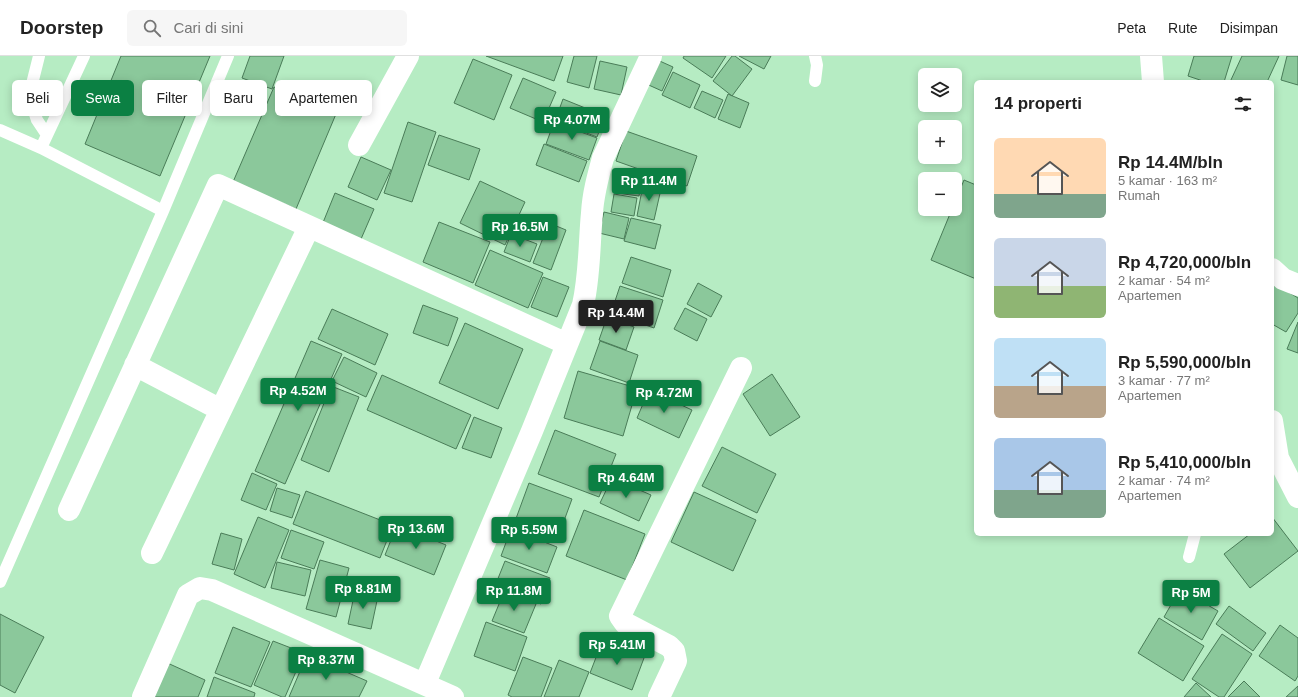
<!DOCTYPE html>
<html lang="id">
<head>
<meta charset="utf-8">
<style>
	:root { --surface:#fff; --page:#f6f6f6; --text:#222; --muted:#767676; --line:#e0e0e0; --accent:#0b8043 }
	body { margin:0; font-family:Helvetica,sans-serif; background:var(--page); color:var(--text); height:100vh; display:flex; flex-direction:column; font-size:15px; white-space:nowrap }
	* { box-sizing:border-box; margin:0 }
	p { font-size:13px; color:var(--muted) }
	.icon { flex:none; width:22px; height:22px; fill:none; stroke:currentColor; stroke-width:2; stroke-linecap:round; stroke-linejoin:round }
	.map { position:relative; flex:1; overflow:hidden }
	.side { position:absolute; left:974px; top:24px; width:300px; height:456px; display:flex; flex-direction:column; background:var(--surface); border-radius:6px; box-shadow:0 2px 10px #0003 }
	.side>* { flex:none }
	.top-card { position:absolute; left:12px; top:24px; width:380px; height:36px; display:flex; gap:8px }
	.buttons { position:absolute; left:918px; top:12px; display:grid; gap:8px }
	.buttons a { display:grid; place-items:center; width:44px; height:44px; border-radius:6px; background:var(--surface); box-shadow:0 2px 10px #0003; font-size:20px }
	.price { position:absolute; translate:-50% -34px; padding:0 9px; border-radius:4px; background:var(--accent); color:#fff; font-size:13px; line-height:26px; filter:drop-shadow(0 1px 2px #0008) }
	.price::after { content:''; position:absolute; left:50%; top:24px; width:12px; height:9px; margin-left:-6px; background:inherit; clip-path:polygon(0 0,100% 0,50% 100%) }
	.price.selected { background:#222; color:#fff }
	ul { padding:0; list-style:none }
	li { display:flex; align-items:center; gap:12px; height:100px; padding:0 20px }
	li span { display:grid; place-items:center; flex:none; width:112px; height:80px; border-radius:6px; color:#555 }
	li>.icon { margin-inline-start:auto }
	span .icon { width:48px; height:48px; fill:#fffc; stroke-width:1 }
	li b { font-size:17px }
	h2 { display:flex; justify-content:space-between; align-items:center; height:48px; padding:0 20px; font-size:17px }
	.chip { padding:0 14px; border-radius:6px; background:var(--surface); box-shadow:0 2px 10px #0003; font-size:14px; line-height:36px }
	.chip.selected { background:var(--accent); color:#fff }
	header { display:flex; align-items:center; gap:24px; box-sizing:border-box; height:56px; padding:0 20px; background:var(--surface); border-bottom:1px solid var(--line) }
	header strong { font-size:19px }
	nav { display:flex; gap:22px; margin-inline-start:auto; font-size:14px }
	.search { width:280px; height:36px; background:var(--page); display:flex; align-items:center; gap:10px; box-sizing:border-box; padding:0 14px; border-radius:6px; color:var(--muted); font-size:15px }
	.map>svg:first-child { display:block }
</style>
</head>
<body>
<header>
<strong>Doorstep</strong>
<div class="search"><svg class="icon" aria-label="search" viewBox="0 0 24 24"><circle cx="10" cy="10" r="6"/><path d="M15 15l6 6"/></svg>Cari di sini</div>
<nav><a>Peta</a><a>Rute</a><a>Disimpan</a></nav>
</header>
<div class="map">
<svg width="1298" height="641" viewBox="0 0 1298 641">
	<rect width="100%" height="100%" fill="#b6ecc3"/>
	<path fill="#8bc89b" stroke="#4a7c58" d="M121,0H210L160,120L85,88Z
		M250,0H284L272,33L242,22Z
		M486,0H563L554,25Z
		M574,0H597L589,32L567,26Z
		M684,0H726L712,22L683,2Z
		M732,0H735L752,13L732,40L713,25Z
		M739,0H771L764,13Z
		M1194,0H1232L1224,26H1206L1188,20Z
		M1242,0H1279L1267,26H1230Z
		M1287,0H1298V29L1281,24Z
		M653,2L673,11L662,35L642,26Z
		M473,3L512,19L494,64L454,47Z
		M600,5L627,11L621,39L594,33Z
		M673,16L700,29L690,52L662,39Z
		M523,22L556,36L543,66L510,52Z
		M274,31L336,58L296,153L233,126Z
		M702,35L723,44L715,62L694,52Z
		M728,38L749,47L740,72L718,63Z
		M563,43L605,60L597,81L555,65Z
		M408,66L436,76L412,146L384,137Z
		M554,66L597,82L589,104L546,88Z
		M626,75L697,100L687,130L616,105Z
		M439,79L480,93L469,124L428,109Z
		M544,88L587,105L579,126L536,109Z
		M361,101L391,114L377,144L348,131Z
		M620,113L643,116L639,140L616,137Z
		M964,124L976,129V223L931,204L952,153H955V146Z
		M480,125L525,146L505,189L460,167Z
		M643,129L661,133L654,164L637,160Z
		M335,137L374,153L358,190L320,174Z
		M614,138L637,142L634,160L611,156Z
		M604,156L629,162L624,183L599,177Z
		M631,162L661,169L655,193L624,185Z
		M439,166L490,186L473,227L423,206Z
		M549,167L566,174L551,214L533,207Z
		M511,178L537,188L530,206L504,196Z
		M490,194L543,217L528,252L475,229Z
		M631,201L671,214L663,241L622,227Z
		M543,221L569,231L557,261L531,251Z
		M1272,226L1298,242V257L1286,276L1272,268Z
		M698,227L722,240L711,261L687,248Z
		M620,230L663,244L654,272L611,257Z
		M423,249L458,262L448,290L413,277Z
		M685,252L707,263L697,285L674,273Z
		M332,253L388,278L375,309L318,283Z
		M607,261L634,271L626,294L599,284Z
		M1298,266V297L1287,293Z
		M465,267L523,293L498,353L439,327Z
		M311,285L342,298L285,428L255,415Z
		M600,285L638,299L629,327L590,313Z
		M344,301L377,317L366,341L332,325Z
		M578,315L637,332L623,380L564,362Z
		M772,318L800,361L770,380L743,338Z
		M382,319L471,359L456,393L367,354Z
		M331,330L359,341L329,416L301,404Z
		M649,334L692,354L679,382L637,362Z
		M474,361L502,372L491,402L462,392Z
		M555,374L616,398L599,441L538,418Z
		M722,391L776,418L757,457L702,430Z
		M252,417L277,428L266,454L241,444Z
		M612,422L651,439L639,465L600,447Z
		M529,427L572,443L557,484L514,468Z
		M277,432L300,439L292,462L270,455Z
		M306,435L393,469L380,502L293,468Z
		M694,436L756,464L733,515L671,486Z
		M584,454L645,478L627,524L566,500Z
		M258,461L289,474L265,532L234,518Z
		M1272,461L1298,495L1250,532L1224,498L1250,478H1272Z
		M397,469L446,489L434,519L385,499Z
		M511,473L557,491L547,517L501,500Z
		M291,474L324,486L314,513L281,502Z
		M221,477L242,483L234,514L212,508Z
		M320,504L349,512L336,561L306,553Z
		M505,505L550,522L541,548L495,530Z
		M277,506L311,514L305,540L271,532Z
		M1180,533L1218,555L1202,584L1164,561Z
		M355,535L378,540L371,573L348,568Z
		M504,536L536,548L524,577L492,565Z
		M1229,550L1266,577L1253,595L1216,568Z
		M0,558L44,581L15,637L0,629Z
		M1159,562L1204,590L1183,625L1138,597Z
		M486,566L527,581L515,615L474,600Z
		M1280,569L1298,582V620L1295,625L1259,600Z
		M233,571L270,586L251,631L215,617Z
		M1222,578L1252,598L1224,641H1219L1192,623Z
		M273,585L304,597L285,641H282L254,629Z
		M602,586L644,602L632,634L590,617Z
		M307,599L367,625L359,641H289Z
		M523,601L552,612L541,641H512L508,639Z
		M559,604L589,616L579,641H544Z
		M163,605L205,624L198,641H146Z
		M214,621L255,637L254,641H207Z
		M1244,625L1260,641H1228Z
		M1196,627L1211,641H1184Z
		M1298,630V641H1286Z"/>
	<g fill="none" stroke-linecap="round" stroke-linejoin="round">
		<path stroke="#fff" stroke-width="12" d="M39,0L29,40L37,64L47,79
			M815,25L817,9L815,0
			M0,74L41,92L163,155
			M41,92L84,0
			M1189,501L1195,478
			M0,526L163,155L228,0"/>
		<path stroke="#fff" stroke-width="22" d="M359,89L408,0
			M1272,213L1283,223L1298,229
			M135,309L221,354
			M69,454L218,129L567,288
			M152,497L309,171
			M425,627L532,375L583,249C590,218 589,188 592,157C593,138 598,120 603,102L651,0
			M143,641L188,539L200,532L212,534L453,641
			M659,641L676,605L674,595L669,590L625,567L620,560L741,312"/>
		<path stroke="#fff" stroke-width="22" d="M1151,0L1153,26
			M1272,365L1278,402L1298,441"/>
	</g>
</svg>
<div class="buttons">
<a><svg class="icon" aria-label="layers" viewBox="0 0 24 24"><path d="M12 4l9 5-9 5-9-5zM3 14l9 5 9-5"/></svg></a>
<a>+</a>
<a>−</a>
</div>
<b class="price" style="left:572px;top:85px">Rp 4.07M</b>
<b class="price" style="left:649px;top:146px">Rp 11.4M</b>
<b class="price" style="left:520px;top:192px">Rp 16.5M</b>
<b class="price selected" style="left:616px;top:278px">Rp 14.4M</b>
<b class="price" style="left:298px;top:356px">Rp 4.52M</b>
<b class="price" style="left:664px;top:358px">Rp 4.72M</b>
<b class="price" style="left:626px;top:443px">Rp 4.64M</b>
<b class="price" style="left:416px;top:494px">Rp 13.6M</b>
<b class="price" style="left:529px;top:495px">Rp 5.59M</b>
<b class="price" style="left:363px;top:554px">Rp 8.81M</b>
<b class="price" style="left:514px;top:556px">Rp 11.8M</b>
<b class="price" style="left:1191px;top:558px">Rp 5M</b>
<b class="price" style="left:617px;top:610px">Rp 5.41M</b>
<b class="price" style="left:326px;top:625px">Rp 8.37M</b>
<div class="top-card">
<a class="chip">Beli</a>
<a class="chip selected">Sewa</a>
<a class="chip">Filter</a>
<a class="chip">Baru</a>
<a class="chip">Apartemen</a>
</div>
<section class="side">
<h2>14 properti<svg class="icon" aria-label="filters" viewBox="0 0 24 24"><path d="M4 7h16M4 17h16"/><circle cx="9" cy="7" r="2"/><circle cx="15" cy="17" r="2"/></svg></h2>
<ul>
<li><span style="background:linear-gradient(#ffd9b3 70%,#7fa58c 0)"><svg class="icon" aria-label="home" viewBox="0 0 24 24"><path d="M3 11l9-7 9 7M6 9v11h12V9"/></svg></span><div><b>Rp 14.4M/bln</b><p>5 kamar · 163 m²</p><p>Rumah</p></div></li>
<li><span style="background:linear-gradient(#c9d6e8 60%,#8fb573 0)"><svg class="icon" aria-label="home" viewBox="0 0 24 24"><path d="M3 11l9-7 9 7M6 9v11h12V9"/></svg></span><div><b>Rp 4,720,000/bln</b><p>2 kamar · 54 m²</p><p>Apartemen</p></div></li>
<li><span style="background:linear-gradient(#bfe0f5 60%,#b9a48a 0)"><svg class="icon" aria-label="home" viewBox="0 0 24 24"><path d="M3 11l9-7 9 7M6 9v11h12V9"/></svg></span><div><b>Rp 5,590,000/bln</b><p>3 kamar · 77 m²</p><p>Apartemen</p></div></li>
<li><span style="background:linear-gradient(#a9c7e8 65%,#7fa58c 0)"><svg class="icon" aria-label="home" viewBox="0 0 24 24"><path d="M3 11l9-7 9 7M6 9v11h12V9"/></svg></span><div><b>Rp 5,410,000/bln</b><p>2 kamar · 74 m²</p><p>Apartemen</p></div></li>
</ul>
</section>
</div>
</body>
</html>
